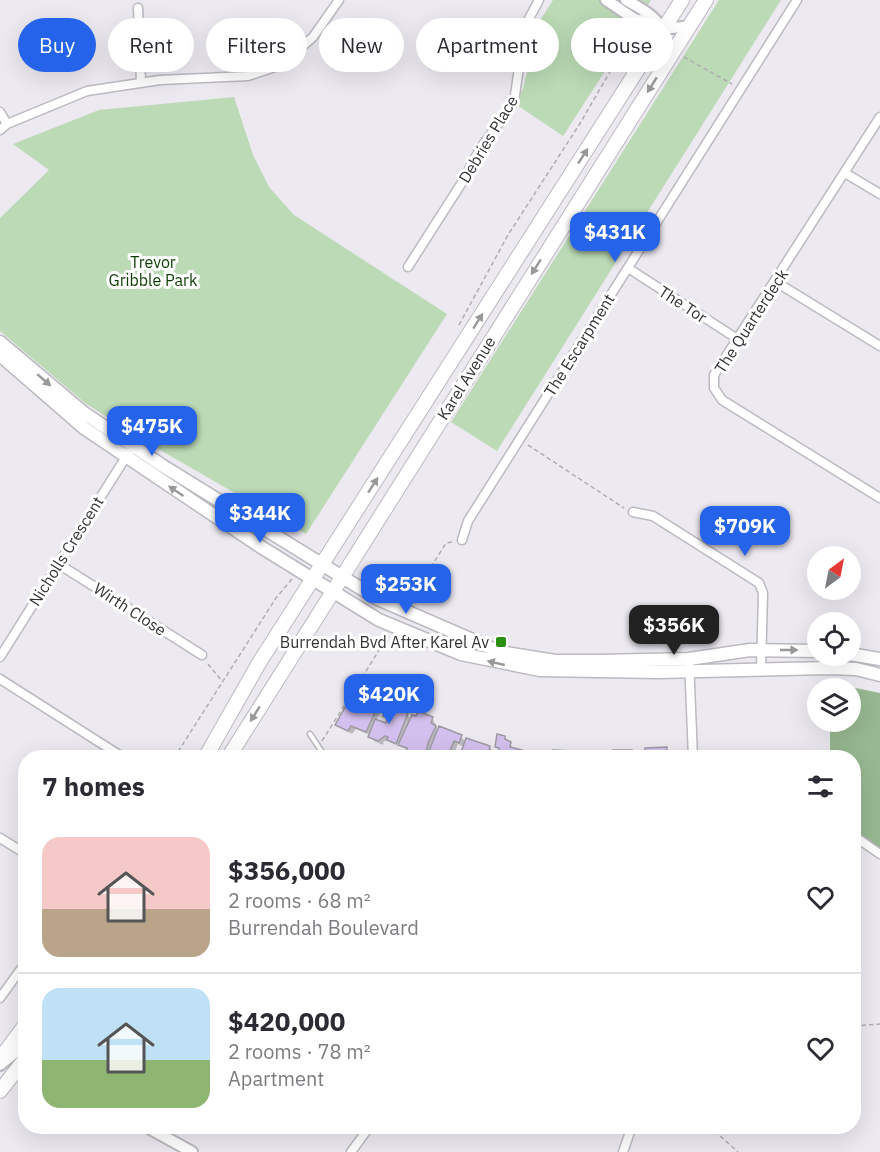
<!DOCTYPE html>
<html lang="en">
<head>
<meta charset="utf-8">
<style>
	:root { --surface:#fff; --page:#f7f7f7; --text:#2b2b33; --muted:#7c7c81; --line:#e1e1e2; --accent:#2563eb }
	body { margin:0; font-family:"IBM Plex Sans",sans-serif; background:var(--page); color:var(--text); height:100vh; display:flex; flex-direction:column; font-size:22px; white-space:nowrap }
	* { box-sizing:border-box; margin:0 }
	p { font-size:20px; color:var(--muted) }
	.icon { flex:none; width:33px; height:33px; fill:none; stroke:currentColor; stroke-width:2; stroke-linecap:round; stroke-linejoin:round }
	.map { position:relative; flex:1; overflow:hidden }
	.drawer { position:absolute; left:18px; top:750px; width:843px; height:384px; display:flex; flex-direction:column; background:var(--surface); border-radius:24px; box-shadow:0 6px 24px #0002 }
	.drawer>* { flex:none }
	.guide { position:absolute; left:18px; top:18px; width:844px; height:54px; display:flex; gap:12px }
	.needle { width:39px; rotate:32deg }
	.tools { position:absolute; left:807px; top:546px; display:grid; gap:12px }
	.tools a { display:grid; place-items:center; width:54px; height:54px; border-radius:50%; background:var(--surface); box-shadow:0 6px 24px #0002; font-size:30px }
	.price { position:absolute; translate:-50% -51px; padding:0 14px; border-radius:12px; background:var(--accent); color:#fff; font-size:20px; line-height:39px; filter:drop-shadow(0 2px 3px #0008) }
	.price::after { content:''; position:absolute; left:50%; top:36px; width:18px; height:14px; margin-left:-9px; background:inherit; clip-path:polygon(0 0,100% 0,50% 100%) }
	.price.current { background:#222; color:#fff }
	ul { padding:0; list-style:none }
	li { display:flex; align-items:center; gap:18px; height:150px; padding:0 24px }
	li+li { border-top:2px solid var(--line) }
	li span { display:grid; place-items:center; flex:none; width:168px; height:120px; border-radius:18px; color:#555 }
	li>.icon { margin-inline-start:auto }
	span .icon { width:72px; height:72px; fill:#fffc; stroke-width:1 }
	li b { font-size:26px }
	h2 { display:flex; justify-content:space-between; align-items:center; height:72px; padding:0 24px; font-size:26px }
	.chip { padding:0 21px; border-radius:27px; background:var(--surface); box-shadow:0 6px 24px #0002; font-size:21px; line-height:54px }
	.chip.current { background:var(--accent); color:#fff }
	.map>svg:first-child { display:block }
</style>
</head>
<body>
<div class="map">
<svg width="880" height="1152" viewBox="0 0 880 1152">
	<rect width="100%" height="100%" fill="#ece9f1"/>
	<path fill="#bbdab5" d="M553,0H651L563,136L514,103L523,89L539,22Z
		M719,0H781L497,451L451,422Z
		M234,97L253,155L269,187L294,215L447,314L306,534L141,439L85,403L0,331V218L49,170L13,144L99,110Z"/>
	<path fill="#97b891" d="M831,683L880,693V850L854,829V758H830V722H850V688H831Z"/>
	<path fill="#0003" d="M379,702L383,706L376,721L387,725L389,720L385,716L407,715L411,719L432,718L439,730L461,737L466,742L489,747L493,751L492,755L499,750L496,747L505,737L514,750L536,758H461L464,747L458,744L454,754L458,758H417L401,745L389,741H384L383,745L374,741L370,735L356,729L352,734L337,725Z
		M666,749L670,758H647Z"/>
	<path fill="#d4c0ee" stroke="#9d9aa2" stroke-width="1.5" d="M354,692L380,701L366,732L351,726L348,731L335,725Z
		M387,705L408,713L396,744L387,740L388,737L385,736L378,741L368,737L375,719L386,723L388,718L383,716Z
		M418,711L433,717L431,723L436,726L428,743L425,758H416L413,753L406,751L407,748L398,745L412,715L416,716Z
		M439,726L462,735L459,743L454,741L450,751L456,753L454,758L427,756Z
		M497,734L505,736V739L511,742L510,747L522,750L520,758H491L492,753L499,751V748L495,747Z
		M466,738L490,746L488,758H459Z
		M667,747L666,758H645V748Z
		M553,750L571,751L570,758H553Z
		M613,750H632V758H613Z
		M524,751L533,753L532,757L537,758H523Z
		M584,751H599L598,758H584Z"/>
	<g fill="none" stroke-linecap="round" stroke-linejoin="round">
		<g stroke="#bcb9c1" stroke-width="7">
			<path id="service" d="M310,734L326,758"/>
		</g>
		<g stroke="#bcb9c1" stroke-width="11">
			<path id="minor" d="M138,8L141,82
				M0,112L7,124
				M880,117L714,375V388L722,400L880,498
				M0,130L7,124L87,91L160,80L248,76L281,65L313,37L339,0
				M845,173L880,194
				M408,267L461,184L480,149L514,102L525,26L539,0
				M628,268L739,340
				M776,282L880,346
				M633,512L653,516L759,583L763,593L761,669
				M462,540L468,521L797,0
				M57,563L202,655
				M0,657L129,452
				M689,659L693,758
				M0,679L124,758
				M854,836L880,854
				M0,838L26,854
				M0,998L26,962
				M351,1152L370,1126
				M623,1152L632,1126"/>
		</g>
		<g stroke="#bcb9c1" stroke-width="14">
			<path id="tertiary" d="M606,0C642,23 645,33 690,26
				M626,0C661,20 662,21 667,61
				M0,1065L17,1051L26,1049
				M145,1126L192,1152"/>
		</g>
		<g stroke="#bcb9c1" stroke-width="15">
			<path id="secondary" d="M0,342L84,413L163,466L378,599L500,652L555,661H598L689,659L750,650L818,651
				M0,355L84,428L261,547L379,620L461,654L540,670L659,672L828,668L856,669L880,675
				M850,654L880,659"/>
		</g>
		<g stroke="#bcb9c1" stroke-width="16">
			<path id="primary" d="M633,69L637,57L640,22
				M205,758L259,663L682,0
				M228,758L706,0
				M0,1059L26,1024
				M0,1091L26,1058"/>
		</g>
		<path stroke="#afacb3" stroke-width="1.5" stroke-dasharray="4.5 3" stroke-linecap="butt" d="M684,57L732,84
			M459,325L508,235L579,125L625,46
			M528,445L624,508
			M411,599L446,543L452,542
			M208,664L222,681
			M322,741L388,636
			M332,755L357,752L376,758
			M174,758L276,598L292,579
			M854,1026L880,1024
			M709,1126L738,1152"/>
		<use href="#service" stroke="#fff" stroke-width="4"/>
		<use href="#minor" stroke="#fff" stroke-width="8"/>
		<use href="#tertiary" stroke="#fff" stroke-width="10"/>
		<use href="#secondary" stroke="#fff" stroke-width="12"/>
		<use href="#primary" stroke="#fff" stroke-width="14"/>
	</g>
	<defs><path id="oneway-solid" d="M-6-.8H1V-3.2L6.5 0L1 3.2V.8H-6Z" transform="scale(1.5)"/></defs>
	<g fill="#9a999a">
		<use href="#oneway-solid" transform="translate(652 85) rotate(122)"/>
		<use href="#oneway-solid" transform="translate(583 156) rotate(-57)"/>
		<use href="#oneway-solid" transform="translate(536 267) rotate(122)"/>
		<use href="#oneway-solid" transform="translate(478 321) rotate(-58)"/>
		<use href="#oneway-solid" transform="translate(44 380) rotate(41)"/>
		<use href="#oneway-solid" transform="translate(373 485) rotate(-57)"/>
		<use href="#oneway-solid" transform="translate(176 491) rotate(-146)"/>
		<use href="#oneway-solid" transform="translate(789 650)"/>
		<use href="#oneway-solid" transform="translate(496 663) rotate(-167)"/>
		<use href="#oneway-solid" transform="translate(255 714) rotate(122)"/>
	</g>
	<rect fill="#2a9010" stroke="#fff" stroke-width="2" x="495" y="636" width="12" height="12" rx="3"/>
	<g text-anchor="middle" stroke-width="6" stroke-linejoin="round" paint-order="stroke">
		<g font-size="16" fill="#343336" stroke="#fff">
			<text transform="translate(488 139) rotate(-59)" y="6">Debries Place</text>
			<text transform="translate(683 304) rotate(33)" y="6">The Tor</text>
			<text transform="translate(751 321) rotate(-57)" y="6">The Quarterdeck</text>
			<text transform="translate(579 345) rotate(-58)" y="6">The Escarpment</text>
			<text transform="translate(466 378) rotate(-58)" y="6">Karel Avenue</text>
			<text transform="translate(66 551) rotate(-58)" y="6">Nicholls Crescent</text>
			<text transform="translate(130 609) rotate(33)" y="6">Wirth Close</text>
		</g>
		<g font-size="16" fill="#0e3c05" stroke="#fff">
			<text x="153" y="268">Trevor<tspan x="153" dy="18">Gribble Park</tspan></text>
		</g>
		<g font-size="16" fill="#343336" stroke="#fff" text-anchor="end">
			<text x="489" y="648">Burrendah Bvd After Karel Av</text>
		</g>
	</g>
</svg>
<div class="tools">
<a><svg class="needle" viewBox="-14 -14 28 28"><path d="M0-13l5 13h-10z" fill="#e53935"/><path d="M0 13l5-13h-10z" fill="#7c7c81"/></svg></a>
<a><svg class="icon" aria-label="locate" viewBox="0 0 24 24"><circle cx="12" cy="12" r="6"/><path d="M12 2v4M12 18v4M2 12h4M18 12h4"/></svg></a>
<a><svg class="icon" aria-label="layers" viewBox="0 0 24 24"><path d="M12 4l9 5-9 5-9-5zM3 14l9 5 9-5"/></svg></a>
</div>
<b class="price" style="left:615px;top:263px">$431K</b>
<b class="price" style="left:152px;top:457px">$475K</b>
<b class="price" style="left:260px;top:544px">$344K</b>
<b class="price" style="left:745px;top:557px">$709K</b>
<b class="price" style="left:406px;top:615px">$253K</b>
<b class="price current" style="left:674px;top:656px">$356K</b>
<b class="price" style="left:389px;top:725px">$420K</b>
<div class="guide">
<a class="chip current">Buy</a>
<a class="chip">Rent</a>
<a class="chip">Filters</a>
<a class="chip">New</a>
<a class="chip">Apartment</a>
<a class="chip">House</a>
</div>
<section class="drawer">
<h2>7 homes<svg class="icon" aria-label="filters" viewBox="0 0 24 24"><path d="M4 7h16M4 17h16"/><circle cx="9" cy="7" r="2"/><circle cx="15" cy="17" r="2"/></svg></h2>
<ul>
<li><span style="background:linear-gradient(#f6c9c9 60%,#b9a48a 0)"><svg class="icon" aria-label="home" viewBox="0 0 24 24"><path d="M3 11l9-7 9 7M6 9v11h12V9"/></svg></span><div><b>$356,000</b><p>2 rooms · 68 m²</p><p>Burrendah Boulevard</p></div><svg class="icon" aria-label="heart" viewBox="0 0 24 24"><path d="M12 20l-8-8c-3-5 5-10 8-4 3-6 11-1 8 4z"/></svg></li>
<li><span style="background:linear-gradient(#bfe0f5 60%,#8fb573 0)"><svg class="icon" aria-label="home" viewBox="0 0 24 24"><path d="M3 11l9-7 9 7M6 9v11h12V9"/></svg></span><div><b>$420,000</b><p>2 rooms · 78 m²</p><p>Apartment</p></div><svg class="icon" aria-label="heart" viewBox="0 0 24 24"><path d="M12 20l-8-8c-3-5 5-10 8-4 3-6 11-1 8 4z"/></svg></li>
</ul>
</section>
</div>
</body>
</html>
